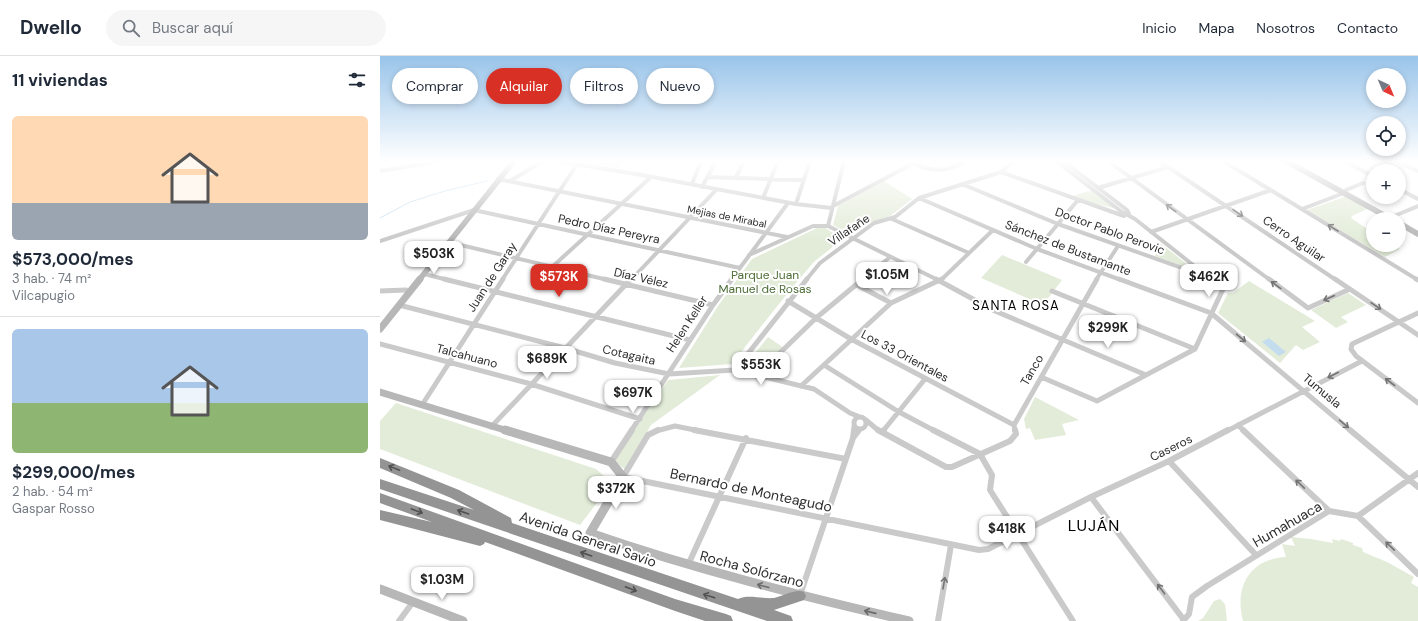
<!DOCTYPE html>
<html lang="es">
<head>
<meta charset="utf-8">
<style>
	:root { --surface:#fff; --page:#f6f6f7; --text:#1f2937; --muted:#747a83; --line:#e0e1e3; --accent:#d93025 }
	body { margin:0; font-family:"DM Sans",sans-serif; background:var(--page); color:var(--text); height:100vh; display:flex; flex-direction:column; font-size:15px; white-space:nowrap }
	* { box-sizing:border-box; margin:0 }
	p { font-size:13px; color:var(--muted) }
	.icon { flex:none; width:22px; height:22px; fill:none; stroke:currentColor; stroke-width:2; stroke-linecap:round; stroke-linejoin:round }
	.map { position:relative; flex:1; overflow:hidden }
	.panel { display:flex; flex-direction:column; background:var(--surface); width:380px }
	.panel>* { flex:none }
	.top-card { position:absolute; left:12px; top:12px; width:380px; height:36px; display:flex; gap:8px }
	.needle { width:26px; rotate:136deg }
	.buttons { position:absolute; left:986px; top:12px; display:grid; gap:8px }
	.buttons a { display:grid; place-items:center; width:40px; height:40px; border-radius:50%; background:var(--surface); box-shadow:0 2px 6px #0003; font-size:20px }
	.price { position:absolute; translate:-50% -34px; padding:0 9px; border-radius:8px; background:#fff; color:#222; font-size:13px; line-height:26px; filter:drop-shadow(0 1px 2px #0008) }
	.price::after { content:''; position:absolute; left:50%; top:24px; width:12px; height:9px; margin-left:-6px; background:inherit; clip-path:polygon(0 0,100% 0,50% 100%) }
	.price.active { background:var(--accent); color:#fff }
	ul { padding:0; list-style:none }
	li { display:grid; align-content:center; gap:8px; height:212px; padding:0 12px }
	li+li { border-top:1px solid var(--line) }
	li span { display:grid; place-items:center; height:124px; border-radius:6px; color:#555 }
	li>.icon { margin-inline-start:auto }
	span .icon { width:72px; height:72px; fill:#fffc; stroke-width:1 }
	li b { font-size:17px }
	h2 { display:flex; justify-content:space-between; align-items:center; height:48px; padding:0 12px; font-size:17px }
	.pill { padding:0 14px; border-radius:18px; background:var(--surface); box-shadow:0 2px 6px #0003; font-size:14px; line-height:36px }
	.pill.active { background:var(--accent); color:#fff }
	header { display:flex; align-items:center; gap:24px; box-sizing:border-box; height:56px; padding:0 20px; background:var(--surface); border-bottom:1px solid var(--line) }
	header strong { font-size:19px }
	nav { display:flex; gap:22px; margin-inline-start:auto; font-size:14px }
	.search { width:280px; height:36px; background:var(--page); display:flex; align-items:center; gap:10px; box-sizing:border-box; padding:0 14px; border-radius:22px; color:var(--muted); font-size:15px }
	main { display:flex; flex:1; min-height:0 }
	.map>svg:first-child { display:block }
</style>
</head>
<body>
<header>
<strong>Dwello</strong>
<div class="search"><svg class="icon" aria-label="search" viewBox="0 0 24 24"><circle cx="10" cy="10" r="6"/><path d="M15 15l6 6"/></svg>Buscar aquí</div>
<nav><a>Inicio</a><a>Mapa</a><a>Nosotros</a><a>Contacto</a></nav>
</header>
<main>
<section class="panel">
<h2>11 viviendas<svg class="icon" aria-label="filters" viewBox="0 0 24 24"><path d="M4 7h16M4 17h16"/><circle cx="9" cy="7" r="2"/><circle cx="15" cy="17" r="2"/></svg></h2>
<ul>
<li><span style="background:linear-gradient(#ffd9b3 70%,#9aa5b1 0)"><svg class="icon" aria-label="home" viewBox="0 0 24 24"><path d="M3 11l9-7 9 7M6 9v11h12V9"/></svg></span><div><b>$573,000/mes</b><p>3 hab. · 74 m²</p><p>Vilcapugio</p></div></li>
<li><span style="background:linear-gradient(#a9c7e8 60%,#8fb573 0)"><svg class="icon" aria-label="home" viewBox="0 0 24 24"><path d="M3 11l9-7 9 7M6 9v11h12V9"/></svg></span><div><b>$299,000/mes</b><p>2 hab. · 54 m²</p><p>Gaspar Rosso</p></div></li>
</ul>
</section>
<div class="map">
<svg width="1038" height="565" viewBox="0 0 1038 565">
	<rect width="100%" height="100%" fill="#fff"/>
	<path fill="#e3ecd9" d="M218,105H242L239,112H237L215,109Z
		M504,125L532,143L510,160L486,168L471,178L453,169L458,150Z
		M713,134L737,153L713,147L692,140Z
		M967,140L989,152L972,160L971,162L993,177V189H1013L1020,193L1005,201L927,154Z
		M444,171L459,181C456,192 440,199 432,208C404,241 378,274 352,308L299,312L338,250L372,203L437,172Z
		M781,188L816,215L775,200Z
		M622,199L682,224L663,249L601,222Z
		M869,225L935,265L922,271L940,286L923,294L916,289L900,307L838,257L848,237H853Z
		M968,237L986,249L961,261L968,266L956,272L931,254Z
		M388,281L404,292L378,316L364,311Z
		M340,319L271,369L246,414L232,404L288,324Z
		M655,341L699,364L682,368L686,379L655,384L650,372L646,373L644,363Z
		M16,347L216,413L232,427L200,469L0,393V365Z
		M911,481L931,483L953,487L952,483L960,485L961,483L973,487V489L982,492L983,496L1007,506L1034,521L1031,527L1038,531V565H863C854,530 870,503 906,501L902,488L915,490Z
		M840,543L845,548L847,565H818L823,562L834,545Z"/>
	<path fill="#c3dcee" d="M889,282L906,296L899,300L882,286Z"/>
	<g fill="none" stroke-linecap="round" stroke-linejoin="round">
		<path stroke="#c3dcee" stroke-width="1" d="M0,162L30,146L65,135L107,125"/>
		<path stroke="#cacaca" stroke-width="4" d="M177,105L262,119L416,148L452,152
			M676,105L742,156L755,163L832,224
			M683,105L747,154L749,158
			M728,105L890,224
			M779,105L956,224
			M843,105L1038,224
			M964,105L993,120
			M1016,105L1038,115
			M533,107C551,117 568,116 586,105
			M0,115L60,105
			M621,116L744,160
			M327,121L423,124
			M356,121L364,105
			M118,123L407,181
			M130,125L163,105
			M312,128L321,105
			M582,128L678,168L822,219
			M322,131L336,105
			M718,132L788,111
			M1019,133L1038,143
			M966,134L983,127
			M383,142L398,105
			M539,142L657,193L741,224
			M416,148L430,105
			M453,150L538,105
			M922,153L964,137
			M1014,160L1038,150
			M512,163L589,197
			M448,170L464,105
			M771,176L891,134
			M0,185L94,154L360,212
			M68,186L228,224
			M369,199L433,170H448L558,224
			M646,206L698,144
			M172,211L271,121
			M44,218L68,224
			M122,224L199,105
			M251,224L336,134
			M351,224L408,147
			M426,224L440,207L494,167L515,161L539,142L621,116L634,105
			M482,224L510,201
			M561,224L613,174
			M716,224L738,190"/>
		<path stroke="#cacaca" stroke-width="5" d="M64,223L310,284
			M224,223L333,249
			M556,223L615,255L766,319
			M739,223L831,257L971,375
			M889,223L928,252L970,233
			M955,223L1038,279
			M1036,223L1038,224
			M477,229L511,247
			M0,235L26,234
			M672,235L815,293
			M408,245L471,283L634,369
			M19,249L185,292L235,307L289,318L355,314L434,333L470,357L480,361
			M1038,257L972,288L971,293L976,300L1038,347
			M0,288L151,328L260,363
			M444,309L519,356L555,375
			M355,314L427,223
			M376,320L436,262L483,223
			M661,321L717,345L815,293L843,233L830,223
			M421,330L511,247L562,223
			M42,349L123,223
			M474 367a6 6 0 1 1 12 0a6 6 0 1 1-12 0Z
			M486,364L499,375
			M858,369L864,375
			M111,371L251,223
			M251,375L333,249L352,223
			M276,375L295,370L320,375
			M474,375V370
			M478,375L479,373
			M503,375L545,323
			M635,375L634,369L717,223
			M847,375L982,305"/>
		<path stroke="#cacaca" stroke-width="6" d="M278,374L268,379L243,421L599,494L608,493L711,441L789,405L848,374
			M314,374L466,403
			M474,374L473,382L479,374
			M498,374L566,411H572L630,385L636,378L635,374
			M553,374L600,398L612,419L610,434L693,565
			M863,374L949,455
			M970,374L1038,431
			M502,376L504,374
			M789,405L876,499
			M231,406L252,374
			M711,441L804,564
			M978,460L1038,518
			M308,509L366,382
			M420,539L473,382
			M19,565L33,546
			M558,565L571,489
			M803,565L809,558L812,541L827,530L949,455L978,460L1038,417"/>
		<path stroke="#b7b7b7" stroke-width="5.5" d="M906,105L1011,163
			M1019,167L1038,178
			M39,224L134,105"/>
		<path stroke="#b7b7b7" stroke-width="7" d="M0,273L40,223
			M0,336L128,375"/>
		<path stroke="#b7b7b7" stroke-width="9" d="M125,374L231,406L243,421L210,477C314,513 421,540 529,565
			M0,533L83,565"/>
		<path fill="#949494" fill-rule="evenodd" d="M0,402L79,434L131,462L132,467L358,543C368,538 382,543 394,542C403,540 416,532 424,536L426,540L424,544L394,554L411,560L413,565H387L0,433V423L94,454L71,442L0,412Z
			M0,437L295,543L346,558L351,560L353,565H325L295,555L105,486L104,488L100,490L0,464V454L52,466L0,447Z"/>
	</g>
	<defs><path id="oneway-shaft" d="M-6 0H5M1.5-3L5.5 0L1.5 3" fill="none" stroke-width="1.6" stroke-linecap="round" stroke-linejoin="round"/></defs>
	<g stroke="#747474">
		<use href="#oneway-shaft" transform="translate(791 152) rotate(-144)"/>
		<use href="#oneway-shaft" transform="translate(858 157) rotate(34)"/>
		<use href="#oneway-shaft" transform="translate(953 172) rotate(-148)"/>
		<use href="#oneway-shaft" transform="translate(896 229) rotate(-144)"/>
		<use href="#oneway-shaft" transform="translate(949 242) rotate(156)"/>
		<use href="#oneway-shaft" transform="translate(996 250) rotate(34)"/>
		<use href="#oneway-shaft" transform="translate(861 282) rotate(40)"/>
		<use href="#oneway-shaft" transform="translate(953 319) rotate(153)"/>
		<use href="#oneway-shaft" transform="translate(1010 326) rotate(-143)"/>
		<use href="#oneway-shaft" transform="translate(964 368) rotate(40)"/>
		<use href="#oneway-shaft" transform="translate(920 428) rotate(-136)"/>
		<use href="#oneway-shaft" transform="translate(1010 490) rotate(-136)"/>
		<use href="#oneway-shaft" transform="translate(564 527) rotate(-80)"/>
		<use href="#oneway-shaft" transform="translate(781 533) rotate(-127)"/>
	</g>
	<g stroke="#515151">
		<use href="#oneway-shaft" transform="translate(14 412) rotate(-158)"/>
		<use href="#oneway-shaft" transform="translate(37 455) rotate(20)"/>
		<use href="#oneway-shaft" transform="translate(83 456) rotate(-161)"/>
		<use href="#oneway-shaft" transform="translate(206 498) rotate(-161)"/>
		<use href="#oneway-shaft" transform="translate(251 533) rotate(21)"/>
		<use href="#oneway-shaft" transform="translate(329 540) rotate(-162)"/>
	</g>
	<g stroke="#6b6b6b">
		<use href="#oneway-shaft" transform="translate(383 530) rotate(-165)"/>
		<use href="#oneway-shaft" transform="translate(490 556) rotate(-167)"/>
	</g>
	<linearGradient id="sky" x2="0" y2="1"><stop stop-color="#99c4ea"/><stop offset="0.57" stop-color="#fff"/><stop offset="1" stop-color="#fff" stop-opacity="0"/></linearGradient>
	<rect width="1038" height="184" fill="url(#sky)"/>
	<g text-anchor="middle" stroke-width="4" stroke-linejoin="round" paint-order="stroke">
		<g font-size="10" fill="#2d2d2d" stroke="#fff">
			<text transform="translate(347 160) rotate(11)" y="4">Mejias de Mirabal</text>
		</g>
		<g font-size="12" fill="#2d2d2d" stroke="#fff">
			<text transform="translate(229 173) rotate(12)" y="4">Pedro Díaz Pereyra</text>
			<text transform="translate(469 174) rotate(-34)" y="4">Villafañe</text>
			<text transform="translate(730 175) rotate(20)" y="4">Doctor Pablo Perovic</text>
			<text transform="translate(914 183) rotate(34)" y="4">Cerro Aguilar</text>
			<text transform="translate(688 192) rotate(21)" y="4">Sánchez de Bustamante</text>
			<text transform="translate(112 221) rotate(-57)" y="4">Juan de Garay</text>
			<text transform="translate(261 222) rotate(13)" y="4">Díaz Vélez</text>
			<text transform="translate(307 268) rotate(-57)" y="4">Helen Keller</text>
			<text transform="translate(249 299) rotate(13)" y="4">Cotagaita</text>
			<text transform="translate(87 300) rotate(15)" y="4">Talcahuano</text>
			<text transform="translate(525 300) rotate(28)" y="4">Los 33 Orientales</text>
			<text transform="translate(652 314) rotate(-60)" y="4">Tanco</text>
			<text transform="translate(942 335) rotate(40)" y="4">Tumusla</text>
			<text transform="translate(791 392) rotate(-26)" y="4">Caseros</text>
		</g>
		<g font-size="12" fill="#4e6d37" stroke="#fff">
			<text x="385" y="223">Parque Juan<tspan x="385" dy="14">Manuel de Rosas</tspan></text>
		</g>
		<g font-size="13" letter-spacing="1" fill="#000" stroke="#fff">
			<text x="636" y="254">SANTA ROSA</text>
		</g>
		<g font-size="14" fill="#2d2d2d" stroke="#fff">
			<text transform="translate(371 434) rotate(12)" y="5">Bernardo de Monteagudo</text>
			<text transform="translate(907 468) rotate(-30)" y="5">Humahuaca</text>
			<text transform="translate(208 483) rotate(19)" y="5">Avenida General Savio</text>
			<text transform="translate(372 513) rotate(15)" y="5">Rocha Solórzano</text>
		</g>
		<g font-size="16" letter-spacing="1" fill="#000" stroke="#fff">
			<text x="714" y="475">LUJÁN</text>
		</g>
	</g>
</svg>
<div class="buttons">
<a><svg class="needle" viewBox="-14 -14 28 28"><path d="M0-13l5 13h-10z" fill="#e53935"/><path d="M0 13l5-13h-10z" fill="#747a83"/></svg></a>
<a><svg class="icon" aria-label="locate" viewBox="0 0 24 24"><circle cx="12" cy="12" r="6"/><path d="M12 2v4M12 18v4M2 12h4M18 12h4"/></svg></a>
<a>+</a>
<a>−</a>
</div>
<b class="price" style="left:54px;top:219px">$503K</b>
<b class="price" style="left:507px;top:240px">$1.05M</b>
<b class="price active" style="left:179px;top:242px">$573K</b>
<b class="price" style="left:829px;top:242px">$462K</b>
<b class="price" style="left:728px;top:293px">$299K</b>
<b class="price" style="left:167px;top:324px">$689K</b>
<b class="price" style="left:381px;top:330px">$553K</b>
<b class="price" style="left:253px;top:358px">$697K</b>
<b class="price" style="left:236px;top:454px">$372K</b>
<b class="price" style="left:627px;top:494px">$418K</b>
<b class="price" style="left:62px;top:545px">$1.03M</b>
<div class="top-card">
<a class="pill">Comprar</a>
<a class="pill active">Alquilar</a>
<a class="pill">Filtros</a>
<a class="pill">Nuevo</a>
</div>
</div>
</main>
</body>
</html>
